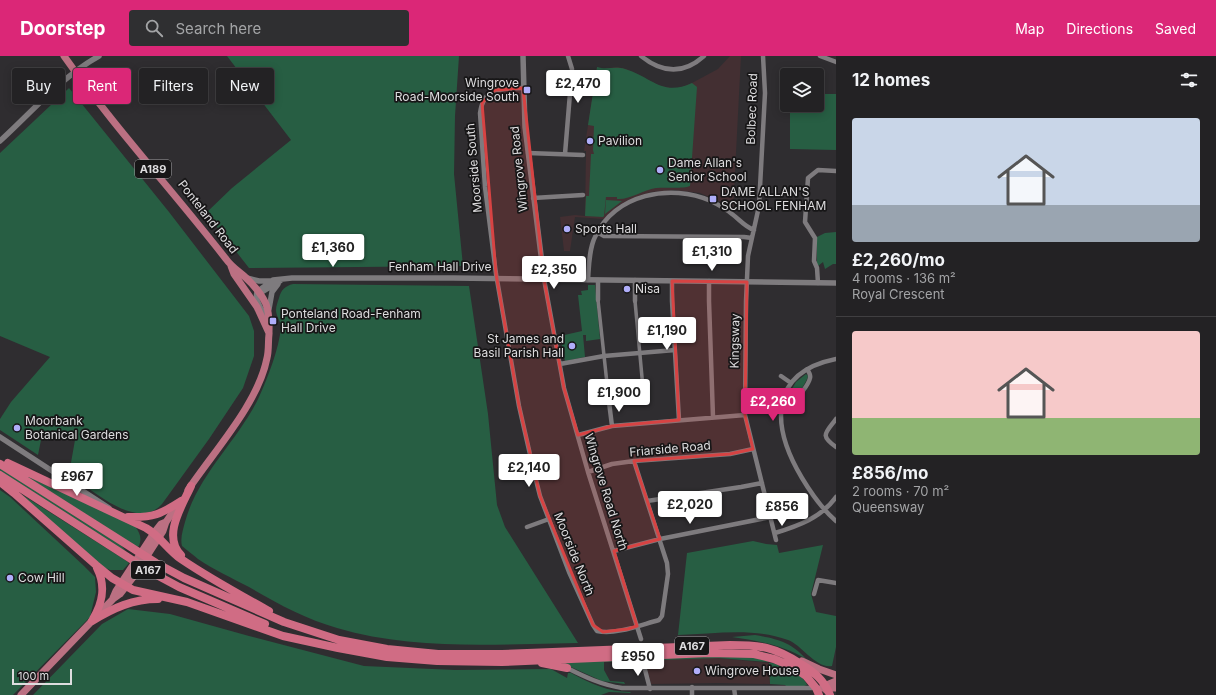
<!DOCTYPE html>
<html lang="en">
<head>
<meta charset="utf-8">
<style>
	:root { --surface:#232224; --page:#2f2f31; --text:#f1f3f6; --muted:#a3a4a6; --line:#403f41; --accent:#db2777 }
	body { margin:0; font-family:Inter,sans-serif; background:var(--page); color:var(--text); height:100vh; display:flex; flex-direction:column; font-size:15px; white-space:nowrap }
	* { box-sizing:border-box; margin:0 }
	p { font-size:13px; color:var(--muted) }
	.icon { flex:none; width:22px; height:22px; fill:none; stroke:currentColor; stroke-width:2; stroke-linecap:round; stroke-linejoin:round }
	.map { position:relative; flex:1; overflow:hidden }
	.details { display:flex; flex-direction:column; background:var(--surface); width:380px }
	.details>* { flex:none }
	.top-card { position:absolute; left:12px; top:12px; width:380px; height:36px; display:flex; gap:8px }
	.controls { position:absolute; left:780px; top:12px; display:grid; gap:8px }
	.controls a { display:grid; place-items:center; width:44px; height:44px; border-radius:4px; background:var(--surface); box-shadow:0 2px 10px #0003,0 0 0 1px var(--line); font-size:20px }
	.scale { position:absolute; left:12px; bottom:10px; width:60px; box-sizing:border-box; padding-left:4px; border:2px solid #dedddf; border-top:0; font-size:11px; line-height:14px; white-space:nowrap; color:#dedddf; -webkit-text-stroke:3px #171617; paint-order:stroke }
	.price { position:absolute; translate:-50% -34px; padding:0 9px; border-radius:4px; background:#fff; color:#222; font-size:13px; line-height:26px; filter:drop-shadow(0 1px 2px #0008) }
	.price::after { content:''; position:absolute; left:50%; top:24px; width:12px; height:9px; margin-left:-6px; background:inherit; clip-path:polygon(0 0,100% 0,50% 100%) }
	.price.active { background:var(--accent); color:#fff }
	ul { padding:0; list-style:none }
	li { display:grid; align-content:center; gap:8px; height:212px; padding:0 16px }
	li+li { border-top:1px solid var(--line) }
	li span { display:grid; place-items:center; height:124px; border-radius:4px; color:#555 }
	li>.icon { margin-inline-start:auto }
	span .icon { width:72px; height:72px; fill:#fffc; stroke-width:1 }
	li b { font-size:17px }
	h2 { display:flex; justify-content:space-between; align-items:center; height:48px; padding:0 16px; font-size:17px }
	.chip { padding:0 14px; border-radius:4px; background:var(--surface); box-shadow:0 2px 10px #0003,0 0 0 1px var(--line); font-size:14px; line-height:36px }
	.chip.active { background:var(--accent); color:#fff }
	header { display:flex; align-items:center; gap:24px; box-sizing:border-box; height:56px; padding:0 20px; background:var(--accent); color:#fff }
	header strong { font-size:19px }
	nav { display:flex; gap:22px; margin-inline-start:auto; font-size:14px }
	.search { width:280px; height:36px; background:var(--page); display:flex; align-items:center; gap:10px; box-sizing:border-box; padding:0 14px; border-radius:4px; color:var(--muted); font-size:15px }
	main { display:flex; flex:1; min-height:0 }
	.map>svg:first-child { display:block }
</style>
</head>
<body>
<header>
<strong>Doorstep</strong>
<div class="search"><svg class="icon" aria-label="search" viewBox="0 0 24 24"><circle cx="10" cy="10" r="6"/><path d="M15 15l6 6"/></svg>Search here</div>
<nav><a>Map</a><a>Directions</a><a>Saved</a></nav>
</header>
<main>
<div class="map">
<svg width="836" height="639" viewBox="0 0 836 639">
	<rect width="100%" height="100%" fill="#2f2d30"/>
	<path fill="#432f31" d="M678,602H718L769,607L770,628L719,627L651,628L645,604Z"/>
	<path fill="#432f32" d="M730,0H741L733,155L721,146L700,137L675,134L651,136L629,144L619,149L604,163L575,161L570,195H564L560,161L575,159L585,160L586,95H584L597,11L602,13L617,11L626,13L660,30L677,33L692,27L718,13Z"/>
	<path fill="#275e43" d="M227,0H459L455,60L454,118L463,210L249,212L206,157L232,132L291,84Z
		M597,11C606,14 615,10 625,13C652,21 662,41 692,27L697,31L690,130C683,133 666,131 656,132C643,134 630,144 617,143V141H606L604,160L603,161L585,160L586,140H589L591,98H594L593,94L594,70L588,69Z
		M69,32L169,156L249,260L254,275V300L243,332L209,383L162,448C137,476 91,433 69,418L75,384L64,376L42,379L38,399L0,374V363L11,346L50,301L0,280V97Z
		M817,38H836V94L790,93V49H817Z
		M606,144L622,145L605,158Z
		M836,176V208H833L825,213L823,206L818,210L817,208V181L825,177Z
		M293,228L469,230L488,358L497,449L505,471L578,587C497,588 415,595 337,572C306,563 276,547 249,531C232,522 214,514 198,503C193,499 187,494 182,490C180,482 183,474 185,466C198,418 238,385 259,341C268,321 279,293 281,271C281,266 276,260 276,254C276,250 278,245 279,242C281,234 285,230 293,228Z
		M588,229H595L600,283L586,285V279H583L585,301L565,305L560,280L582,275L578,239H582L581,235L588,234Z
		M806,318L808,320C806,328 795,344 786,343L796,326Z
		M0,411L118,486L126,495L115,490L0,416Z
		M21,417L135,470C140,477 142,482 139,490L137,491Z
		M0,434L10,441L84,510L95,521L96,536L90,561L13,639H0Z
		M21,438L125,504L129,507L123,514H110L103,511L20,440Z
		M753,485L766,488L777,489L779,497L823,489L811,538L816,556L836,560V591L832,610C816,613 802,589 788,584C754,571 714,578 678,579L687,497Z
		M128,553L170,558L249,580L364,610L455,614L551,613L567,622L568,617H571C590,627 608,636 630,636L631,637L609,636L601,639H33L102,568Z
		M755,579C777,583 791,586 806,603C783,589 758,585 732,581Z
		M747,600L768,605V606L718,602L604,606V614L610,625L624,626L625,628L602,625L562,607L605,603Z
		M769,607C772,607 776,607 779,608C786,610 805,621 807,629L804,630L787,631L785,629L770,628Z"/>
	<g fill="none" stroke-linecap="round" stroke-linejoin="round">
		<path stroke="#7e7b7e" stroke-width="3.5" d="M598,244L609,346
			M635,245L644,343"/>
		<path stroke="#7e7b7e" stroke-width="4.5" d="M641,0C662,17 683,19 704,0
			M763,0L765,37L759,150L748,200L746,245L745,359L776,484
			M820,0L836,6
			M523,32C501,33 484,30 480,57L485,131L496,218L519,350L534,416L540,440L569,516L593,569L597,575C616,579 640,569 659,564L662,560L668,518L667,507L634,405
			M528,97L583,99
			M565,98L572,13L568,0
			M533,142L583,139
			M597,176L604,180L744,181L752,182
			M544,223L564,332L588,416L641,583
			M588,224C589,210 589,193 595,181C614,138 671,127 711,145C719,149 726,153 732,158C740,164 745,171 754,174
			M672,225V245L679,364
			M709,225V245L713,361
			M818,227L817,212L814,205L815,182L805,166L808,122L818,114L836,115
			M598,244V224
			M635,245V224
			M836,303C767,317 772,372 802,422C811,437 822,453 836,465
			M560,308L604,300L675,294
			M781,320L791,327
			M609,346L612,370
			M782,346C786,346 789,347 792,346C797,344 809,328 810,322C811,319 809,316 807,313
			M836,363C826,377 819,379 836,391
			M578,379L612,370L745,359
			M588,416L612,408L634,405L730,398L753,393
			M647,445L741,431L762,427
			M527,471L549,463
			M775,477C798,470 821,462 836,441
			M614,495L660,483L771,461
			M814,538L818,524L836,527
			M643,606L650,633
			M567,612C585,621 602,629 622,632H816L815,631
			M734,632L735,639
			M692,639V631"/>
		<path stroke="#7e7b7e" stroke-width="5.5" d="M523,0L525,71L544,223
			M0,85C32,56 61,21 99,0
			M247,222L259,225H272
			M257,239L280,225
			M269,253L272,236L278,228
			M267,266C265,256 254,246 257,236L273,224L292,222H453L836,227
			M0,381L109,452"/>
		<path stroke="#bb7082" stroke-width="7" d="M64,0C114,71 173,135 226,203C231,210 237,214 244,220C253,228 261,237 266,248C270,259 269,267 269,278C268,286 269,294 267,302C258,348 214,395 188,434
			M231,210L234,218L257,251L269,277
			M113,542L116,535L154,477L161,468L166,466
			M802,605L819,613L836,619
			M822,632H836
			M826,634L829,628L836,625
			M21,639L113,543L120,538L134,520L163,475L166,466L179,447"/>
		<path stroke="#d06c84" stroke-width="8" d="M8,407L146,472C160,480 168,494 181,503C209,522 240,539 269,555
			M0,408L156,507L184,522L284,566L339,584L387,593L438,598H502L730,589C761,589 775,591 801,608C814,616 824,624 830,639
			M0,419L151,516L179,531L265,568
			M0,426L14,437L96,509L112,522L133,534L187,546L283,580L338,592L387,601L437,605L502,606L709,597L754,598L774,603L793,611L806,620L816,632L819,639
			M128,461C153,462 161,458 181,445
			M181,499C162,480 182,450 191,430
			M93,563C103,546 106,530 97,512
			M92,565C113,552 133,543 158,543
			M542,607L567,612"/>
	</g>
	<path fill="#d74343" fill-opacity="0.2" stroke="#d74343" stroke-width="3" stroke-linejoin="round" d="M523,32L544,223L564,332L578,379L612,370L679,364L672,225L747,226L745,359L753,393L730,398L634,405L660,483L614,495L637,570L628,573L603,576L593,569L540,440L519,350L496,218L482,47L495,34Z"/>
	<g fill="#b0aefa" stroke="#171617" stroke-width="1.5">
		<rect x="523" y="30" width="8" height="8" rx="2"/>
		<circle cx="590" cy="85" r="4"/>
		<circle cx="660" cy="114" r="4"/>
		<rect x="709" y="139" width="8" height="8" rx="2"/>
		<circle cx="567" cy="173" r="4"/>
		<circle cx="627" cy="233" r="4"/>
		<rect x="269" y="261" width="8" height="8" rx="2"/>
		<circle cx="572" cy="290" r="4"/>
		<circle cx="17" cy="372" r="4"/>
		<circle cx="10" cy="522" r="4"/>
		<circle cx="697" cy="615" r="4"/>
	</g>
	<g text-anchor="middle" stroke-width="3.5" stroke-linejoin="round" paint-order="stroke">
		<g fill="#171617" stroke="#a2a1a3" stroke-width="1">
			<rect x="135" y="104" width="36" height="18" rx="3"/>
			<rect x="131" y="505" width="34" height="18" rx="3"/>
			<rect x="675" y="581" width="34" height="18" rx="3"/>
		</g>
		<g font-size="11" font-weight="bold" fill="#dedddf">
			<text x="153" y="117">A189</text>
			<text x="148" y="518">A167</text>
			<text x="692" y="594">A167</text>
		</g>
		<g font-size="12" fill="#dedddf" stroke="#171617" text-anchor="start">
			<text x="519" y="31" text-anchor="end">Wingrove<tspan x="519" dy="14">Road-Moorside South</tspan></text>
			<text x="598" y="89">Pavilion</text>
			<text x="668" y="111">Dame Allan's<tspan x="668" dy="14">Senior School</tspan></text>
			<text x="721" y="140">DAME ALLAN'S<tspan x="721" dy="14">SCHOOL FENHAM</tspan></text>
			<text x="575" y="177">Sports Hall</text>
			<text x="635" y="237">Nisa</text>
			<text x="281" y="262">Ponteland Road-Fenham<tspan x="281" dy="14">Hall Drive</tspan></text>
			<text x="564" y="287" text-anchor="end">St James and<tspan x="564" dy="14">Basil Parish Hall</tspan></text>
			<text x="25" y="369">Moorbank<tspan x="25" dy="14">Botanical Gardens</tspan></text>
			<text x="18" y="526">Cow Hill</text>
			<text x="705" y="619">Wingrove House</text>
		</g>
		<g font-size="12" fill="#dedddf" stroke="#171617">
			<text transform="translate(752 53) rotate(-88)" y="4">Bolbec Road</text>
			<text transform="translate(474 112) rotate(-95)" y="4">Moorside South</text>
			<text transform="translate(519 113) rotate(-96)" y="4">Wingrove Road</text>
			<text transform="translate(208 161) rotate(52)" y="4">Ponteland Road</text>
			<text x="440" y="215">Fenham Hall Drive</text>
			<text transform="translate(735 285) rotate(-89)" y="4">Kingsway</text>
			<text transform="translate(670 393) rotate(-5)" y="4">Friarside Road</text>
			<text transform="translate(606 436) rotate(73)" y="4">Wingrove Road North</text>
			<text transform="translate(574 498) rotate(68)" y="4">Moorside North</text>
		</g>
	</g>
</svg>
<div class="controls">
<a><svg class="icon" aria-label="layers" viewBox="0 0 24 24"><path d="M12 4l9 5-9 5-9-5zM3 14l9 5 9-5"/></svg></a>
</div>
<div class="scale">100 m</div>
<b class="price" style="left:578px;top:48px">£2,470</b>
<b class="price" style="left:333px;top:212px">£1,360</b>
<b class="price" style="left:712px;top:216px">£1,310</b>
<b class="price" style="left:554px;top:234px">£2,350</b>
<b class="price" style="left:667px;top:295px">£1,190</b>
<b class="price" style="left:619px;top:357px">£1,900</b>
<b class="price active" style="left:773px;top:366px">£2,260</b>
<b class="price" style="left:529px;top:432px">£2,140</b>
<b class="price" style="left:77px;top:441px">£967</b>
<b class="price" style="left:690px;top:469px">£2,020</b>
<b class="price" style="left:782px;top:471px">£856</b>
<b class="price" style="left:638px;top:621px">£950</b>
<div class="top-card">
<a class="chip">Buy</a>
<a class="chip active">Rent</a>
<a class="chip">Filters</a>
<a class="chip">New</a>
</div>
</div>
<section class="details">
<h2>12 homes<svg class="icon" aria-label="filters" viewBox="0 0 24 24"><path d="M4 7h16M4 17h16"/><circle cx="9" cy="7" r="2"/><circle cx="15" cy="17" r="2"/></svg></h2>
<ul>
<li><span style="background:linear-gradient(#c9d6e8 70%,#9aa5b1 0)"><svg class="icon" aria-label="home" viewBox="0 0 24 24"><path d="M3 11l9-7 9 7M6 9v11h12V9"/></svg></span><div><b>£2,260/mo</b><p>4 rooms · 136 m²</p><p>Royal Crescent</p></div></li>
<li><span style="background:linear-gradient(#f6c9c9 70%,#8fb573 0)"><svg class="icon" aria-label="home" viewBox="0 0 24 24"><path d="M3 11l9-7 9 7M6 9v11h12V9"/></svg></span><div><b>£856/mo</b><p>2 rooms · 70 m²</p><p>Queensway</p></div></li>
</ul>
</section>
</main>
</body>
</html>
